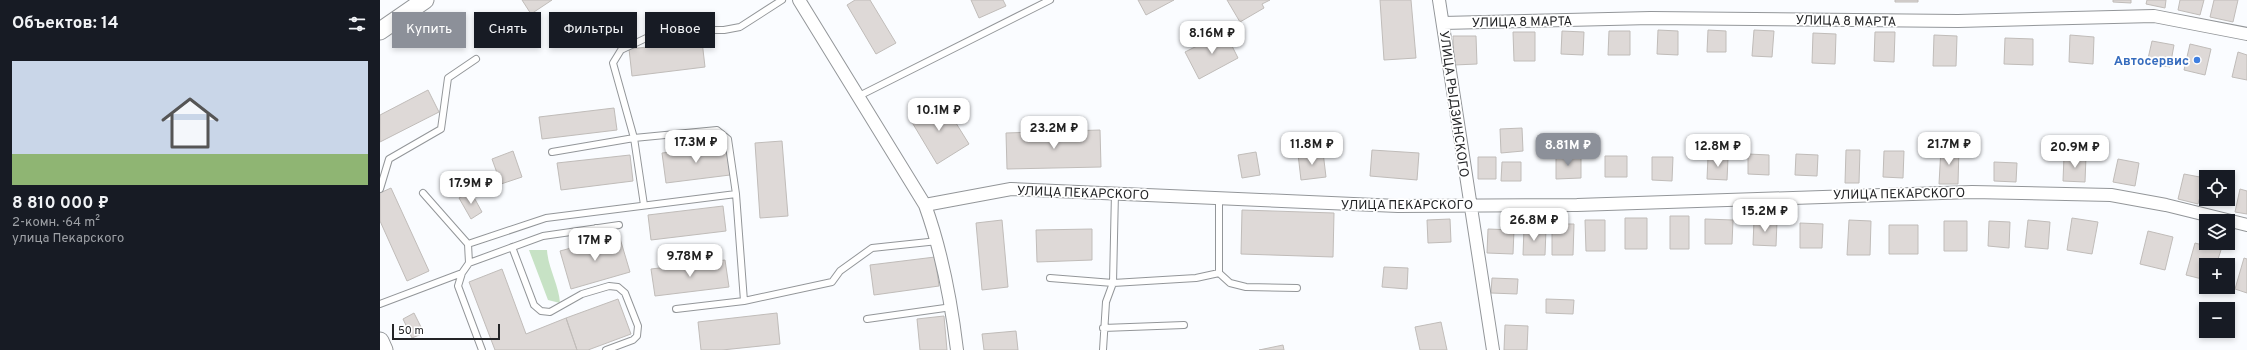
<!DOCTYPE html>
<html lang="ru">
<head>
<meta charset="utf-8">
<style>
	:root { --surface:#171b24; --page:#20242c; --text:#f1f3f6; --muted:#9ea1a6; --accent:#8c9099 }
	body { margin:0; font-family:Overpass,sans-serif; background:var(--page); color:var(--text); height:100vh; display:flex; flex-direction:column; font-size:15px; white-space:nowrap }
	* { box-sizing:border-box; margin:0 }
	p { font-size:13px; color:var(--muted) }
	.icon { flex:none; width:22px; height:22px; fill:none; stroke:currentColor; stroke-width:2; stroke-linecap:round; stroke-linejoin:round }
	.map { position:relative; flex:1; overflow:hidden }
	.side { display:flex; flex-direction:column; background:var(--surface); width:380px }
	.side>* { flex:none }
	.top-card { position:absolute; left:12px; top:12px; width:380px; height:36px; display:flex; gap:8px }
	.fabs { position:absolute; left:1819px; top:170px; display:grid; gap:8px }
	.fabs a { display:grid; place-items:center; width:36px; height:36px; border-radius:0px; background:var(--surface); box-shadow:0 2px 6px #0003; font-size:20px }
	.scale { position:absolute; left:12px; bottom:10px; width:108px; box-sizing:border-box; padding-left:4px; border:2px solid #232426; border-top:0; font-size:11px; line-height:14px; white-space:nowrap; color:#232426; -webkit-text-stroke:3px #fff; paint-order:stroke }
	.price { position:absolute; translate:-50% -34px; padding:0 9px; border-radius:8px; background:#fff; color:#222; font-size:13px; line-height:26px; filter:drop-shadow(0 1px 2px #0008) }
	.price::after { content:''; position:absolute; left:50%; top:24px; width:12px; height:9px; margin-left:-6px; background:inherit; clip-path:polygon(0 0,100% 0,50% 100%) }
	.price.active { background:var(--accent); color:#fff }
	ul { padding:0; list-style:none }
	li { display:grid; align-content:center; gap:8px; height:212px; padding:0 12px }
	li span { display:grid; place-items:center; height:124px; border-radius:0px; color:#555 }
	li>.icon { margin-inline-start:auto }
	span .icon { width:72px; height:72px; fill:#fffc; stroke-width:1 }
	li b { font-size:17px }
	h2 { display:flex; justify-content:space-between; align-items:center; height:48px; padding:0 12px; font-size:17px }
	.pill { padding:0 14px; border-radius:0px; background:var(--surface); box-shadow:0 2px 6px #0003; font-size:14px; line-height:36px }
	.pill.active { background:var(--accent); color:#fff }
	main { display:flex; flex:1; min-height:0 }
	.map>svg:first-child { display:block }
</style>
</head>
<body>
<main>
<section class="side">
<h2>Объектов: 14<svg class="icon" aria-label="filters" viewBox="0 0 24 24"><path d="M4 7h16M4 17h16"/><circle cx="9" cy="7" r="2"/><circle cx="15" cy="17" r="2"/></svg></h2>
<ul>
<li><span style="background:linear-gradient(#c9d6e8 75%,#8fb573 0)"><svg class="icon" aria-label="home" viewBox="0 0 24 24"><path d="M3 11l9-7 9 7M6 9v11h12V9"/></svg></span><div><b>8 810 000 ₽</b><p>2-комн. · 64 m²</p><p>улица Пекарского</p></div></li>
</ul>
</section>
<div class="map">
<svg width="1867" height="350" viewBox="0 0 1867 350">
	<rect width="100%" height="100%" fill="#fafcff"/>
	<path fill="#c7e2c5" d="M149,250H167C168,268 179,285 180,303L168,300Z"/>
	<path fill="#ded9d7" stroke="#c0bcb9" d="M142,0H172L151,14Z
		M475,0H490L516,43L496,54L467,5Z
		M591,0H623L626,6L599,18Z
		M758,0H794L766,15Z
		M847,0H890L882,4L884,8L860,22Z
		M1000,0H1031L1036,58L1004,60Z
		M1515,0H1538V2H1515Z
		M1733,0H1751V3L1733,2Z
		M1767,0H1786L1785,8L1766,4Z
		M1800,0H1824L1820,15L1798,10Z
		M1834,0H1858L1853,22L1830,17Z
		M1278,30L1298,31V55L1277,54Z
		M1328,30L1346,31V52H1327Z
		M1374,30L1394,31L1392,57L1372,56Z
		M1182,31L1204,32L1203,55L1181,54Z
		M1229,31H1250V55H1228Z
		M845,32L858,58L819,79L805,52Z
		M1133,32H1155V61H1134Z
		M1495,32H1515L1514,62L1494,61Z
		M1433,33L1456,34L1455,64L1432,63Z
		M1554,35L1577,36L1576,66H1553Z
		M1690,35L1714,37L1713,64L1689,62Z
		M1073,36H1096L1097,64L1074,65Z
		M1625,38L1653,39V65L1624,64Z
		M322,41L325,67L252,76L249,49Z
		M1772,41L1794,45L1790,67L1767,63Z
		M1810,44L1831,49L1825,75L1804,70Z
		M1858,52L1867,55V80L1852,77Z
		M48,90L59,112L0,142V115Z
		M561,99L589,144L557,164L530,119Z
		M234,108L237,130L162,139L159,117Z
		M1142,128L1143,151L1121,153L1120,129Z
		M720,130L721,167L627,169L626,133Z
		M402,141L408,216L380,218L375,143Z
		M346,146L350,175L286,183L282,153Z
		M1561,148H1579L1578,184H1559Z
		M992,150L1039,153L1037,180L990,176Z
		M1466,150H1480L1479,183H1465Z
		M133,151L142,177L121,184L112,159Z
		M1504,151H1524L1523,178L1503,177Z
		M876,152L880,175L862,178L858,155Z
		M943,152L946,177L921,180L918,154Z
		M1368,154L1389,155V175L1368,174Z
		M1416,154L1438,155L1437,176L1415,175Z
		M250,155L253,181L181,190L177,163Z
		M1176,156H1201V178L1176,179Z
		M1225,156H1247V177H1225Z
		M1684,156H1706L1705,182L1683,181Z
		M1098,157H1116V179H1098Z
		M1272,157H1293L1292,181L1272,180Z
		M1328,157L1348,158L1347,180L1327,179Z
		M1738,159L1759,163L1755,186L1733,182Z
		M1122,162H1141V181H1121Z
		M1614,162L1637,163L1636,182L1614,181Z
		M1804,174L1825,178L1818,204L1798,199Z
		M11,188L49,271L27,281L0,221V193Z
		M1860,189L1867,191V214L1855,212Z
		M91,192L102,212L91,219L79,198Z
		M343,206L346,231L271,240L268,215Z
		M862,210L954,213L953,257L861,254Z
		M1290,216H1309V249H1290Z
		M1245,218H1267V249H1245Z
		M1692,218L1718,222L1712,254L1687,250Z
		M1070,219L1071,242L1048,243L1047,220Z
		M1325,219L1353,220L1352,244H1325Z
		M622,220L628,287L602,290L596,223Z
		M1205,220H1225V251H1206Z
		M1374,220L1397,221L1396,246L1373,245Z
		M1469,220L1491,221L1490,255H1467Z
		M1648,220L1670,222L1668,249L1645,247Z
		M1564,221H1587V251H1564Z
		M1609,221L1630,222L1629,248L1608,246Z
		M1420,223L1443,224L1442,248H1420Z
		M1172,224H1194L1193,255H1172Z
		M1509,225H1538V254H1509Z
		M1144,228L1166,229L1165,255H1143Z
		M712,229V260L657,262L656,230Z
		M1108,229L1134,230L1133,254L1107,253Z
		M1768,231L1793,237L1785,270L1760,264Z
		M239,235L250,272L191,289L180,251Z
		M1815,243L1841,250L1836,265H1826V280L1806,275Z
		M555,257L559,286L494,295L490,265Z
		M1864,258L1867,259V293L1855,289Z
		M345,260L349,287L275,296L271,269Z
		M1004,267L1028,268L1027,289L1002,287Z
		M122,269L146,334L186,318L197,350H115L89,282Z
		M1112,278L1138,279L1137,294L1111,293Z
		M238,299L251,334L208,350H197L186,318Z
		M1166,299L1194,300L1193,314L1166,313Z
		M34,313L44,333L32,338L23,319Z
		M397,313L400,344L342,350H321L318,322Z
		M564,316L567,350H540L537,319Z
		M1061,322L1067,350H1040L1035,327Z
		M1125,325L1148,326L1147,350H1124Z
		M636,331L638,350H604L602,334Z
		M903,345L904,350H879Z"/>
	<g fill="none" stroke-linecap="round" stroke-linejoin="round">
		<g stroke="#939699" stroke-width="8">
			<path id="lane" d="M479,96L670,0
				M0,189L9,159L61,129L68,78L96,59
				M735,192L733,283L816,278L839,273V198
				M43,193L88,244
				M356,194L364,301
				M264,205L254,138L233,63L241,50L283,30H344L360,27L402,0
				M216,228L219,240
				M132,247L154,305L161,311L170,312L202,294L229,286L238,287L245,293L258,326L257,336L253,340L226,350
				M89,263L88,244L166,218L356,194L348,139L337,130L254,138L172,152
				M839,273L850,283L866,287L917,288
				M670,278L733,283L726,302L723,350
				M0,304L82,273
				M296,309L364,301L452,282L460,271L492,248L558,241
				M487,319L572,307
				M723,328L804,325
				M102,350L78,286L82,273L89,263L163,236L239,225"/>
		</g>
		<g stroke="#939699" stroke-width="14">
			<path id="street" d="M419,0L545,205C562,252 571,300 577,350
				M1059,0L1113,350
				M1063,23L1271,18L1578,21L1774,16L1867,34
				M545,205L631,189L1018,206L1197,205L1592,192L1731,195L1786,205L1867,225"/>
		</g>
		<g stroke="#939699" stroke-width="19">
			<path id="secondary" d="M0,31L45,0
				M0,341L4,350"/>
		</g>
		<use href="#lane" stroke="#fff" stroke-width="6"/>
		<use href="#street" stroke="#fff" stroke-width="12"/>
		<use href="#secondary" stroke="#fff" stroke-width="17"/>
	</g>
	<circle fill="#3f7fe0" stroke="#fff" stroke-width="1.5" cx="1817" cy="60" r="4"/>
	<g text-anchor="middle" stroke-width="3.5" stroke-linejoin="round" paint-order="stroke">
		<g font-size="13" fill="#232426" stroke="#fff">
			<text transform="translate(1466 20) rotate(1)" y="5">УЛИЦА 8 МАРТА</text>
			<text transform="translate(1142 21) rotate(-1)" y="5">УЛИЦА 8 МАРТА</text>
			<text transform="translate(1075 104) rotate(82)" y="5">УЛИЦА РЫДЗИНСКОГО</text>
			<text transform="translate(703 192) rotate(2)" y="5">УЛИЦА ПЕКАРСКОГО</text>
			<text transform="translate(1519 193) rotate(-1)" y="5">УЛИЦА ПЕКАРСКОГО</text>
			<text x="1027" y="209">УЛИЦА ПЕКАРСКОГО</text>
		</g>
		<g font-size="13" font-weight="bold" fill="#366cbe" stroke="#fff" text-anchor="end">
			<text x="1809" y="65">Автосервис</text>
		</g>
	</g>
</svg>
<div class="fabs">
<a><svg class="icon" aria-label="locate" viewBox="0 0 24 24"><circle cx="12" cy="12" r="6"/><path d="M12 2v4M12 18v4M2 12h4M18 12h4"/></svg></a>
<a><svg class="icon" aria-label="layers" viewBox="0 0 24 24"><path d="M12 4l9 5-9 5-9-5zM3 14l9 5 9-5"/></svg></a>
<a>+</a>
<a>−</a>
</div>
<div class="scale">50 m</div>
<b class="price" style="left:832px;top:55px">8.16M ₽</b>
<b class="price" style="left:559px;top:132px">10.1M ₽</b>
<b class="price" style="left:674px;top:150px">23.2M ₽</b>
<b class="price" style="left:316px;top:164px">17.3M ₽</b>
<b class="price" style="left:932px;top:166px">11.8M ₽</b>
<b class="price" style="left:1569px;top:166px">21.7M ₽</b>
<b class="price active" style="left:1188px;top:167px">8.81M ₽</b>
<b class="price" style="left:1338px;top:168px">12.8M ₽</b>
<b class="price" style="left:1695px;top:169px">20.9M ₽</b>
<b class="price" style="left:91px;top:205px">17.9M ₽</b>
<b class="price" style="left:1385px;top:233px">15.2M ₽</b>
<b class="price" style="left:1154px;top:242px">26.8M ₽</b>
<b class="price" style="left:215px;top:262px">17M ₽</b>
<b class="price" style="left:310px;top:278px">9.78M ₽</b>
<div class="top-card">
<a class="pill active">Купить</a>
<a class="pill">Снять</a>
<a class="pill">Фильтры</a>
<a class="pill">Новое</a>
</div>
</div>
</main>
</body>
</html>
